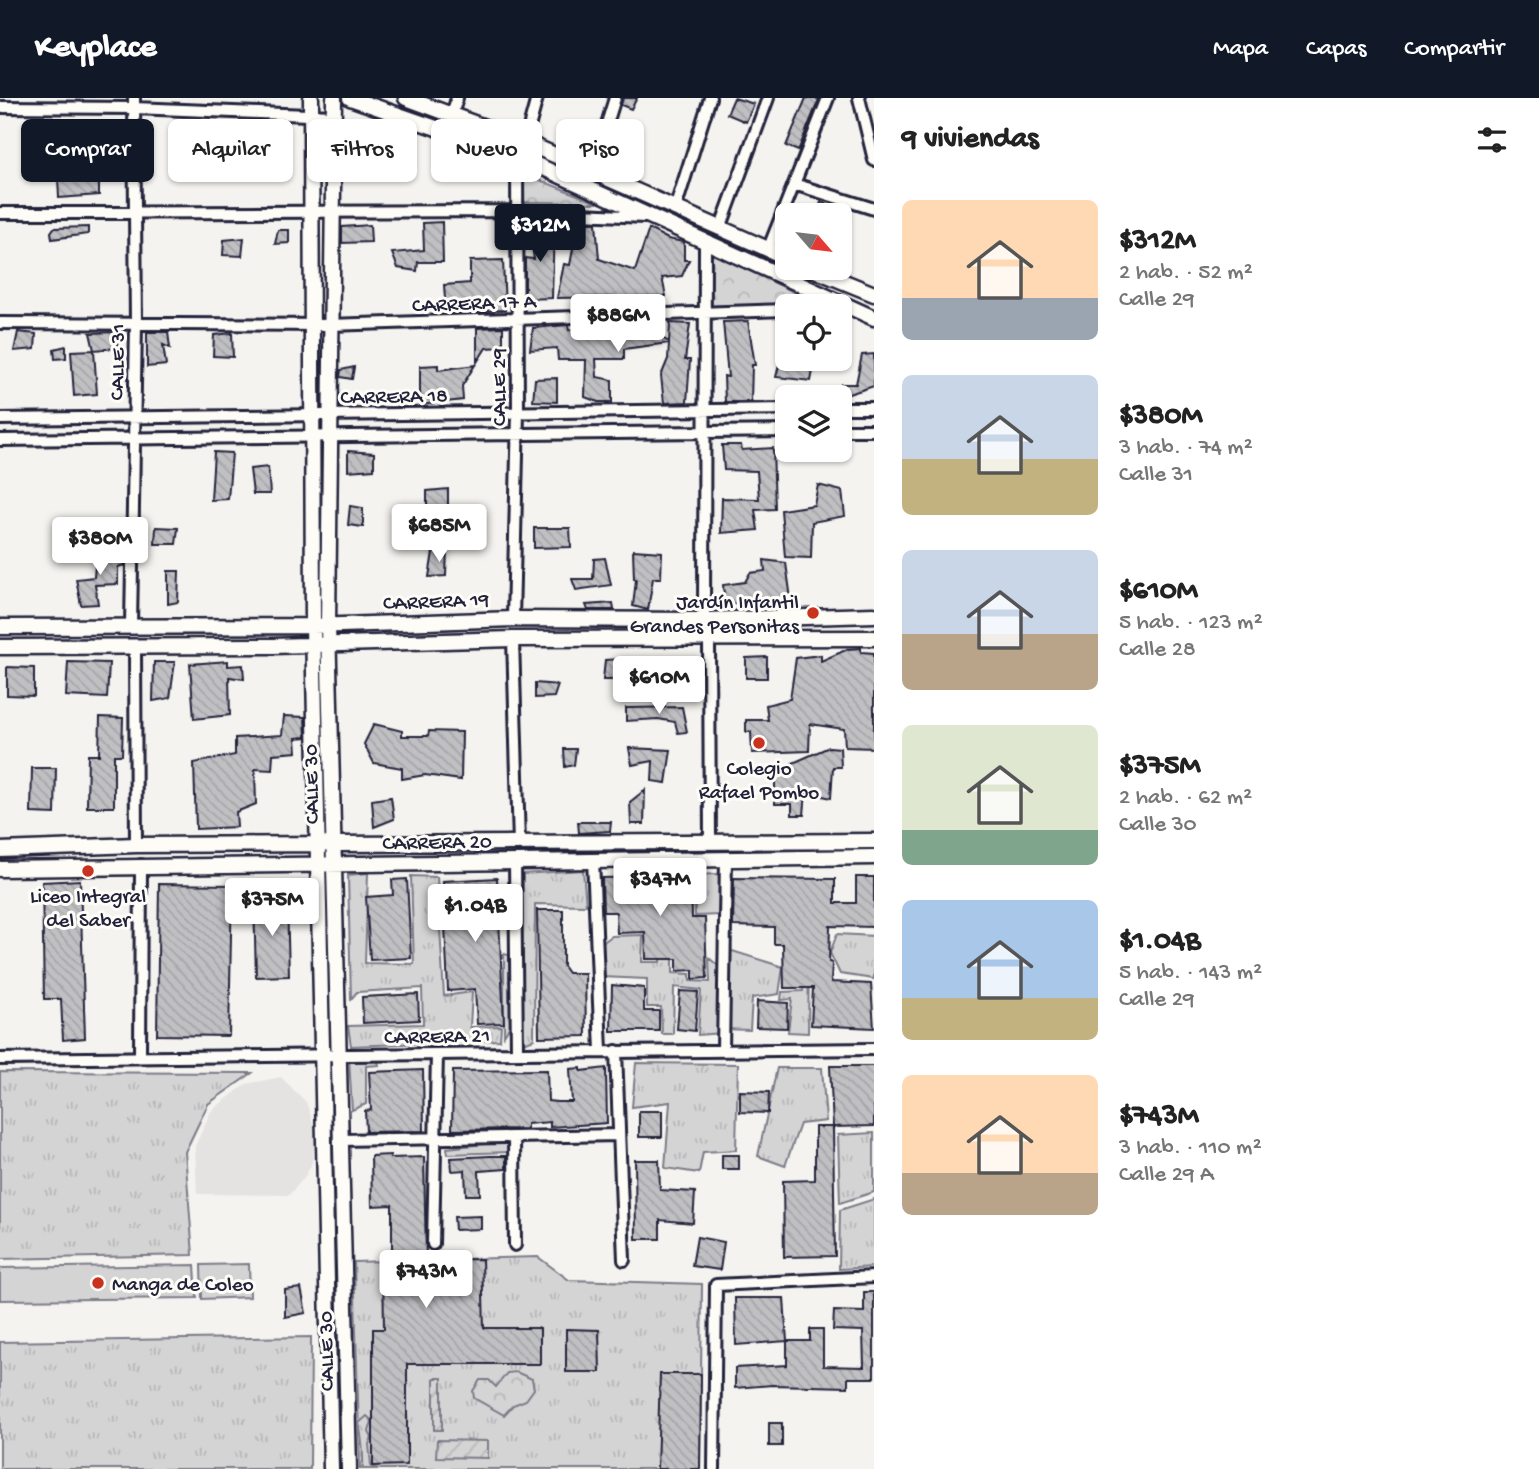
<!DOCTYPE html>
<html lang="es">
<head>
<meta charset="utf-8">
<style>
	:root { --surface:#fff; --page:#f6f6f6; --text:#222; --muted:#767676; --accent:#111827 }
	body { margin:0; font-family:"Gochi Hand",sans-serif; background:var(--page); color:var(--text); height:100vh; display:flex; flex-direction:column; font-size:26px; white-space:nowrap }
	* { box-sizing:border-box; margin:0 }
	p { font-size:23px; color:var(--muted) }
	.icon { flex:none; width:38px; height:38px; fill:none; stroke:currentColor; stroke-width:2; stroke-linecap:round; stroke-linejoin:round }
	.map { position:relative; flex:1; overflow:hidden }
	.sheet { display:flex; flex-direction:column; background:var(--surface); width:665px }
	.sheet>* { flex:none }
	.hud { position:absolute; left:21px; top:21px; width:665px; height:63px; display:flex; gap:14px }
	.needle { width:46px; rotate:118deg }
	.buttons { position:absolute; left:775px; top:105px; display:grid; gap:14px }
	.buttons a { display:grid; place-items:center; width:77px; height:77px; border-radius:10px; background:var(--surface); box-shadow:0 2px 5px #0004; font-size:35px }
	.price { position:absolute; translate:-50% -60px; padding:0 16px; border-radius:7px; background:#fff; color:#222; font-size:23px; line-height:46px; filter:drop-shadow(0 2px 4px #0008) }
	.price::after { content:''; position:absolute; left:50%; top:42px; width:21px; height:16px; margin-left:-10px; background:inherit; clip-path:polygon(0 0,100% 0,50% 100%) }
	.price.active { background:var(--accent); color:#fff }
	ul { padding:0; list-style:none }
	li { display:flex; align-items:center; gap:21px; height:175px; padding:0 28px }
	li span { display:grid; place-items:center; flex:none; width:196px; height:140px; border-radius:10px; color:#555 }
	li>.icon { margin-inline-start:auto }
	span .icon { width:84px; height:84px; fill:#fffc; stroke-width:1 }
	li b { font-size:30px }
	h2 { display:flex; justify-content:space-between; align-items:center; height:84px; padding:0 28px; font-size:30px }
	.chip { padding:0 24px; border-radius:10px; background:var(--surface); box-shadow:0 2px 5px #0004; font-size:24px; line-height:63px }
	.chip.active { background:var(--accent); color:#fff }
	header { display:flex; align-items:center; gap:42px; box-sizing:border-box; height:98px; padding:0 35px; background:var(--accent); color:#fff }
	header strong { font-size:33px }
	nav { display:flex; gap:38px; margin-inline-start:auto; font-size:24px }
	main { display:flex; flex:1; min-height:0 }
	.map>svg:first-child { display:block }
</style>
</head>
<body>
<header>
<strong>Keyplace</strong>
<nav><a>Mapa</a><a>Capas</a><a>Compartir</a></nav>
</header>
<main>
<div class="map">
<svg width="874" height="1371" viewBox="0 0 874 1371">
	<defs>
		<pattern id="grass-tufts" width="24" height="20" patternUnits="userSpaceOnUse" patternTransform="scale(1.75)"><rect width="24" height="20" fill="#d5d4d5"/><path d="M3 7l-1-3M5 7V3M7 7l1-3M15 17l-1-3M17 17v-4M19 17l1-3" fill="none" stroke="#b7b6b8"/></pattern>
		<pattern id="forest-crowns" width="20" height="18" patternUnits="userSpaceOnUse" patternTransform="scale(1.75)"><rect width="20" height="18" fill="#d5d4d5"/><path d="M2 6a3 3 0 1 1 6 0M12 15a3 3 0 1 1 6 0" fill="none" stroke="#b7b6b8"/></pattern>
		<pattern id="garden-furrows" width="10" height="10" patternUnits="userSpaceOnUse" patternTransform="scale(1.75)"><rect width="10" height="10" fill="#d5d4d5"/><path d="M-1 1l2-2M0 10L10 0M9 11l2-2" fill="none" stroke="#b7b6b8"/></pattern>
		<pattern id="building-back-hatch" width="6" height="6" patternUnits="userSpaceOnUse" patternTransform="scale(1.75)"><rect width="6" height="6" fill="#c0bfc2"/><path d="M-1 5l2 2M0 0l6 6M5-1l2 2" fill="none" stroke="#a5a4a8"/></pattern>
	</defs>
	<rect width="100%" height="100%" fill="#f4f3ef"/>
	<filter id="ink" filterUnits="userSpaceOnUse"><feTurbulence type="fractalNoise" baseFrequency=".0143" numOctaves="2"/><feDisplacementMap in="SourceGraphic" scale="14" xChannelSelector="R" yChannelSelector="G"/><feConvolveMatrix kernelMatrix="1 2 1 2 8 2 1 2 1" color-interpolation-filters="sRGB"/></filter>
	<g filter="url(#ink)">
		<path fill="#e4e3e2" d="M281,979L306,1004L316,1033L312,1065L304,1080L289,1097L197,1096L195,1048L211,1013L246,986Z"/>
		<path fill="url(#grass-tufts)" stroke="#7c7b88" stroke-width="2" d="M583,772L586,807L535,806L534,941L521,946L523,776Z
			M368,775L365,865L414,866L411,778L437,779L444,898L472,894L470,929L501,928L500,942L351,948L348,928L423,926L422,890L357,894L351,901L348,777Z
			M719,776L720,817L695,818L694,777Z
			M837,836L874,838V881L840,876L830,855Z
			M643,837L642,864H660L661,839L673,838V875L690,876V883L710,884L709,860L722,871V935L698,937L701,892L674,889L673,936H662L661,909H647V881L602,879V845L612,838Z
			M729,852L783,869L779,896L752,900L750,932L724,931Z
			M504,856L513,858V923L504,937Z
			M799,857L809,862L808,935L788,934L792,901L781,902L782,894L803,893Z
			M349,960H377L379,967L366,968V1006L352,1012Z
			M636,965L738,966L736,1052L703,1054L699,1075L665,1070L670,1004L632,1009Z
			M777,970H822L826,1023L800,1026L785,1068L758,1058Z
			M0,974L252,975L208,1006L185,1054L193,1157L0,1161Z
			M874,1035V1094L840,1105L838,1037Z
			M512,1043L511,1054L448,1056L447,1050Z
			M874,1101V1169L839,1171L840,1112Z
			M538,1159L569,1182L702,1186L700,1371H360L354,1164Z
			M311,1239L310,1371H0V1244Z"/>
		<path fill="url(#forest-crowns)" stroke="#7c7b88" stroke-width="2" d="M519,74L598,105L520,104Z
			M708,153L821,207L708,209Z
			M516,1274L532,1281L534,1291L526,1302L513,1307L504,1317L474,1300L473,1293L480,1282H489L496,1289L507,1275Z
			M367,1318L372,1323L369,1334L372,1340L369,1346L371,1368L378,1371H362C365,1362 361,1335 359,1325Z"/>
		<path fill="url(#garden-furrows)" stroke="#7c7b88" stroke-width="2" d="M434,1280H442V1332H434Z
			M437,1342L488,1343V1360L436,1359Z"/>
		<path fill="#d5d4d5" stroke="#7c7b88" stroke-width="2" d="M249,1166L250,1199L202,1201L201,1167Z
			M195,1167L197,1200L0,1202V1170Z"/>
		<path fill="url(#building-back-hatch)" stroke="#22223b" stroke-width="2" d="M623,0H637L631,11L621,7Z
			M734,0L754,6L746,24L727,16Z
			M806,0L819,1L798,53L786,48Z
			M249,25L250,63L234,59L232,26Z
			M72,78L99,79V97L59,100L58,80Z
			M821,104L852,117H816Z
			M442,124L443,164H418L417,173L398,170L392,155L424,152L423,125Z
			M574,124L596,125L599,161L635,173L649,131L668,141L684,144V162H689L682,178L662,180L666,198L557,200L564,166L570,167L575,140L570,138Z
			M370,127L371,144L342,145V129Z
			M554,127L552,200L525,201V160L534,161L529,128Z
			M88,129V136L52,141L51,134L54,130Z
			M278,132H289V145L275,146Z
			M244,140L242,158L223,157L224,142Z
			M503,162L505,212L446,215L444,187L470,185V163Z
			M748,223L755,267H752L751,304H725L724,278L728,279L723,224Z
			M670,225L690,226L685,262H690L687,304L664,305L661,278L668,261L669,245L624,251V261H596L597,279L612,282V304H598L585,299L586,262H558L557,250L530,252L533,230L568,227L569,232L608,226L639,231V226L669,244Z
			M503,229V249L486,250L477,264V230Z
			M18,234L36,236L35,251L14,253Z
			M118,234L117,250L94,252L90,235Z
			M147,234H168L170,250L163,247L166,267L147,269Z
			M232,235L233,259L213,258L214,237Z
			M66,248V260L55,261L54,251Z
			M94,252L97,296L74,298L71,253Z
			M874,256V288L839,299L841,286H856L862,257Z
			M780,263L813,273L811,283L776,279Z
			M438,267V272L475,267L462,288L463,302L420,307V268Z
			M354,269L352,281L340,279L341,272Z
			M557,280V304L533,303L535,281Z
			M722,347H741L742,352L773,350L775,411L755,412L758,432L721,435L722,400L759,401L757,373L724,372Z
			M348,353L374,355V371L348,373Z
			M214,354L232,355L228,401L211,402Z
			M268,369L270,396H253L250,371Z
			M818,387L842,393L845,418L812,424L811,460L785,459L781,412L814,407Z
			M448,391V419L427,420V393Z
			M350,408L363,410V429L348,427Z
			M156,429L178,430L176,446H155Z
			M534,430H570L571,449L534,450Z
			M447,450L446,478L429,479L433,454Z
			M633,452L662,454L661,480H653L648,512L633,508L636,481H634Z
			M96,456L124,457V467L118,469V486L95,487L98,506L81,507L76,481L94,479Z
			M605,460L611,487L576,492L572,481H593L594,461Z
			M764,462L786,465L791,501L774,510H768V505L725,506L723,487L745,484L750,475L765,473Z
			M168,473H179L178,504L168,506Z
			M613,505L614,512H588L586,507Z
			M861,550V554L874,555V650L845,649L844,631L810,626L809,653L752,655L751,634H746V622H768L766,607L790,601L796,560L821,557V563L848,551Z
			M767,559V580H746V560Z
			M621,561L619,582H603L605,562Z
			M228,563V568L243,567L244,581L229,579L230,617L194,621L190,566Z
			M68,564L109,565L107,600L66,598Z
			M154,564H175L170,600L153,603Z
			M7,569L34,570V598L7,597Z
			M535,585L558,587L554,599L535,600Z
			M682,609L687,634L678,635L675,624L658,621L626,623V610Z
			M284,618L305,619L306,639L296,640L297,654L273,656L272,672L255,671L256,706L236,714L237,729L196,731L194,665L235,657V640L282,637Z
			M100,619L123,620L122,657H114V709H87L88,657H99Z
			M374,626L402,633V638H428L429,633L462,634L461,682L425,677L402,681V670L374,665L364,646Z
			M829,649L840,650L841,669H833L831,700L806,694L804,717H792V706H775V673Z
			M629,650L671,652L666,685L652,683L653,663L632,667Z
			M564,651H576L574,667L565,669Z
			M32,670H56L55,716L31,715Z
			M645,692L644,726H631L630,704Z
			M391,699L394,721L374,729L372,702Z
			M578,724H611L610,733L579,735Z
			M691,778L692,820H705L707,880L693,881V872L677,873V861H646L645,834L617,835L616,814H603L602,780Z
			M856,779H874V829L830,828L829,864L832,865L831,884L871,886L874,930L811,927L813,890H784L783,846H774V829L733,828L734,780L835,781V805H856Z
			M497,780L504,925L477,926L475,891L448,893L443,783Z
			M407,781L411,860L370,862L366,799L393,797L392,782Z
			M80,782L85,940L63,942L61,901H44L42,784Z
			M159,786L232,787L229,938L157,937Z
			M287,801L289,878L256,879L254,802Z
			M537,812H563V868L568,875H585L586,938L539,939Z
			M612,887L644,890V913H659V933H611Z
			M680,893L698,894L695,933L677,931Z
			M418,896L419,922L363,925L362,899Z
			M757,903L788,905L787,930L756,929Z
			M830,968H874V1028L833,1029Z
			M581,970V973L606,970L607,1025L550,1029V1024L527,1026V1031L452,1032L453,973L547,972L548,1003L557,1004H572L570,971Z
			M423,972L424,1033L366,1034L365,1013L371,1012L369,974Z
			M740,993L769,994L768,1015L740,1014Z
			M639,1013H662V1039H639Z
			M815,1029H833L835,1158L784,1159L783,1083L815,1082Z
			M390,1057V1060L424,1059L426,1162L482,1161L484,1230H540V1266H407V1367L373,1368V1231H384L383,1163H392V1107L372,1108L371,1058Z
			M722,1057H739V1071H722Z
			M490,1058H506V1071L479,1073L480,1097H466L465,1072L452,1073L451,1060Z
			M635,1062H659L660,1092L695,1094L693,1125L660,1122V1141H636Z
			M481,1118V1131L455,1132L454,1119Z
			M697,1139L724,1144L720,1172L692,1168Z
			M301,1190L306,1215L285,1219V1192Z
			M864,1194H874V1280H848V1289L772,1287L735,1290V1270L787,1267V1243L736,1247L735,1200H784L787,1243H810V1231H823V1268L864,1269L863,1233L833,1232L834,1213L864,1214Z
			M566,1231L599,1232L600,1274H566Z
			M660,1276H701L700,1371H657Z
			M769,1325H782V1348H769Z"/>
		<g fill="none" stroke-linecap="round" stroke-linejoin="round">
			<g stroke="#22223b" stroke-width="16">
				<path id="street" d="M859,0L874,62
					M0,9L134,10L333,18
					M452,17L457,0
					M525,44L537,0
					M592,74L615,0
					M794,86L874,111
					M675,111L710,0
					M0,115L515,113L645,119
					M720,131L768,0
					M768,152L828,0
					M0,225L329,227L788,212
					M840,310H874
					M0,321L788,311
					M840,332H874
					M0,342L788,333
					M513,521L518,315L517,58
					M704,522L705,142
					M131,528L136,226L134,0
					M513,541L519,746
					M709,542L710,744
					M135,550L136,747
					M593,761L601,953
					M515,763L517,955
					M616,953L624,1162
					M723,953L726,760
					M140,959L141,767
					M0,961L874,951
					M514,1039L515,1147
					M340,1042L619,1037
					M433,1146L437,956
					M714,1371L716,1187L874,1179"/>
			</g>
			<g stroke="#22223b" stroke-width="19">
				<path id="secondary" d="M311,0L313,528L331,1371
					M334,0L328,527L349,1371
					M350,0L517,58L874,220
					M406,0L525,44L788,160
					M810,170L874,196
					M0,529L313,528L513,521L704,522L874,517
					M0,549L273,548L513,541L874,540
					M0,752L136,747L874,743
					M0,771L874,759"/>
			</g>
			<use href="#street" stroke="#fdfcf7" stroke-width="10"/>
			<use href="#secondary" stroke="#fdfcf7" stroke-width="14"/>
		</g>
	</g>
	<g fill="#c8321e" stroke="#fdfcf7" stroke-width="2.5">
		<circle cx="813" cy="515" r="7"/>
		<circle cx="759" cy="645" r="7"/>
		<circle cx="88" cy="773" r="7"/>
		<circle cx="98" cy="1185" r="7"/>
	</g>
	<g text-anchor="middle" stroke-width="6" stroke-linejoin="round" paint-order="stroke">
		<g font-size="21" fill="#22223b" stroke="#fdfcf7">
			<text transform="translate(474 204) rotate(-2)" y="7">CARRERA 17 A</text>
			<text transform="translate(116 264) rotate(-89)" y="7">CALLE 31</text>
			<text transform="translate(498 289) rotate(-90)" y="7">CALLE 29</text>
			<text transform="translate(394 297) rotate(-1)" y="7">CARRERA 18</text>
			<text transform="translate(436 502) rotate(-2)" y="7">CARRERA 19</text>
			<text transform="translate(310 686) rotate(-91)" y="7">CALLE 30</text>
			<text transform="translate(437 743) rotate(-1)" y="7">CARRERA 20</text>
			<text transform="translate(437 937) rotate(-1)" y="7">CARRERA 21</text>
			<text transform="translate(325 1253) rotate(-91)" y="7">CALLE 30</text>
		</g>
		<g font-size="21" fill="#22223b" stroke="#fdfcf7">
			<text x="799" y="510" text-anchor="end">Jardín Infantil<tspan x="799" dy="24">Grandes Personitas</tspan></text>
			<text x="759" y="676">Colegio<tspan x="759" dy="24">Rafael Pombo</tspan></text>
			<text x="88" y="804">Liceo Integral<tspan x="88" dy="24">del Saber</tspan></text>
			<text x="112" y="1192" text-anchor="start">Manga de Coleo</text>
		</g>
	</g>
</svg>
<div class="buttons">
<a><svg class="needle" viewBox="-14 -14 28 28"><path d="M0-13l5 13h-10z" fill="#e53935"/><path d="M0 13l5-13h-10z" fill="#767676"/></svg></a>
<a><svg class="icon" aria-label="locate" viewBox="0 0 24 24"><circle cx="12" cy="12" r="6"/><path d="M12 2v4M12 18v4M2 12h4M18 12h4"/></svg></a>
<a><svg class="icon" aria-label="layers" viewBox="0 0 24 24"><path d="M12 4l9 5-9 5-9-5zM3 14l9 5 9-5"/></svg></a>
</div>
<b class="price active" style="left:540px;top:166px">$312M</b>
<b class="price" style="left:618px;top:256px">$886M</b>
<b class="price" style="left:439px;top:466px">$685M</b>
<b class="price" style="left:100px;top:479px">$380M</b>
<b class="price" style="left:659px;top:618px">$610M</b>
<b class="price" style="left:660px;top:820px">$347M</b>
<b class="price" style="left:272px;top:840px">$375M</b>
<b class="price" style="left:475px;top:846px">$1.04B</b>
<b class="price" style="left:426px;top:1212px">$743M</b>
<div class="hud">
<a class="chip active">Comprar</a>
<a class="chip">Alquilar</a>
<a class="chip">Filtros</a>
<a class="chip">Nuevo</a>
<a class="chip">Piso</a>
</div>
</div>
<section class="sheet">
<h2>9 viviendas<svg class="icon" aria-label="filters" viewBox="0 0 24 24"><path d="M4 7h16M4 17h16"/><circle cx="9" cy="7" r="2"/><circle cx="15" cy="17" r="2"/></svg></h2>
<ul>
<li><span style="background:linear-gradient(#ffd9b3 70%,#9aa5b1 0)"><svg class="icon" aria-label="home" viewBox="0 0 24 24"><path d="M3 11l9-7 9 7M6 9v11h12V9"/></svg></span><div><b>$312M</b><p>2 hab. · 52 m²</p><p>Calle 29</p></div></li>
<li><span style="background:linear-gradient(#c9d6e8 60%,#c2b280 0)"><svg class="icon" aria-label="home" viewBox="0 0 24 24"><path d="M3 11l9-7 9 7M6 9v11h12V9"/></svg></span><div><b>$380M</b><p>3 hab. · 74 m²</p><p>Calle 31</p></div></li>
<li><span style="background:linear-gradient(#c9d6e8 60%,#b9a48a 0)"><svg class="icon" aria-label="home" viewBox="0 0 24 24"><path d="M3 11l9-7 9 7M6 9v11h12V9"/></svg></span><div><b>$610M</b><p>5 hab. · 123 m²</p><p>Calle 28</p></div></li>
<li><span style="background:linear-gradient(#dfe7d0 75%,#7fa58c 0)"><svg class="icon" aria-label="home" viewBox="0 0 24 24"><path d="M3 11l9-7 9 7M6 9v11h12V9"/></svg></span><div><b>$375M</b><p>2 hab. · 62 m²</p><p>Calle 30</p></div></li>
<li><span style="background:linear-gradient(#a9c7e8 70%,#c2b280 0)"><svg class="icon" aria-label="home" viewBox="0 0 24 24"><path d="M3 11l9-7 9 7M6 9v11h12V9"/></svg></span><div><b>$1.04B</b><p>5 hab. · 143 m²</p><p>Calle 29</p></div></li>
<li><span style="background:linear-gradient(#ffd9b3 70%,#b9a48a 0)"><svg class="icon" aria-label="home" viewBox="0 0 24 24"><path d="M3 11l9-7 9 7M6 9v11h12V9"/></svg></span><div><b>$743M</b><p>3 hab. · 110 m²</p><p>Calle 29 A</p></div></li>
</ul>
</section>
</main>
</body>
</html>
